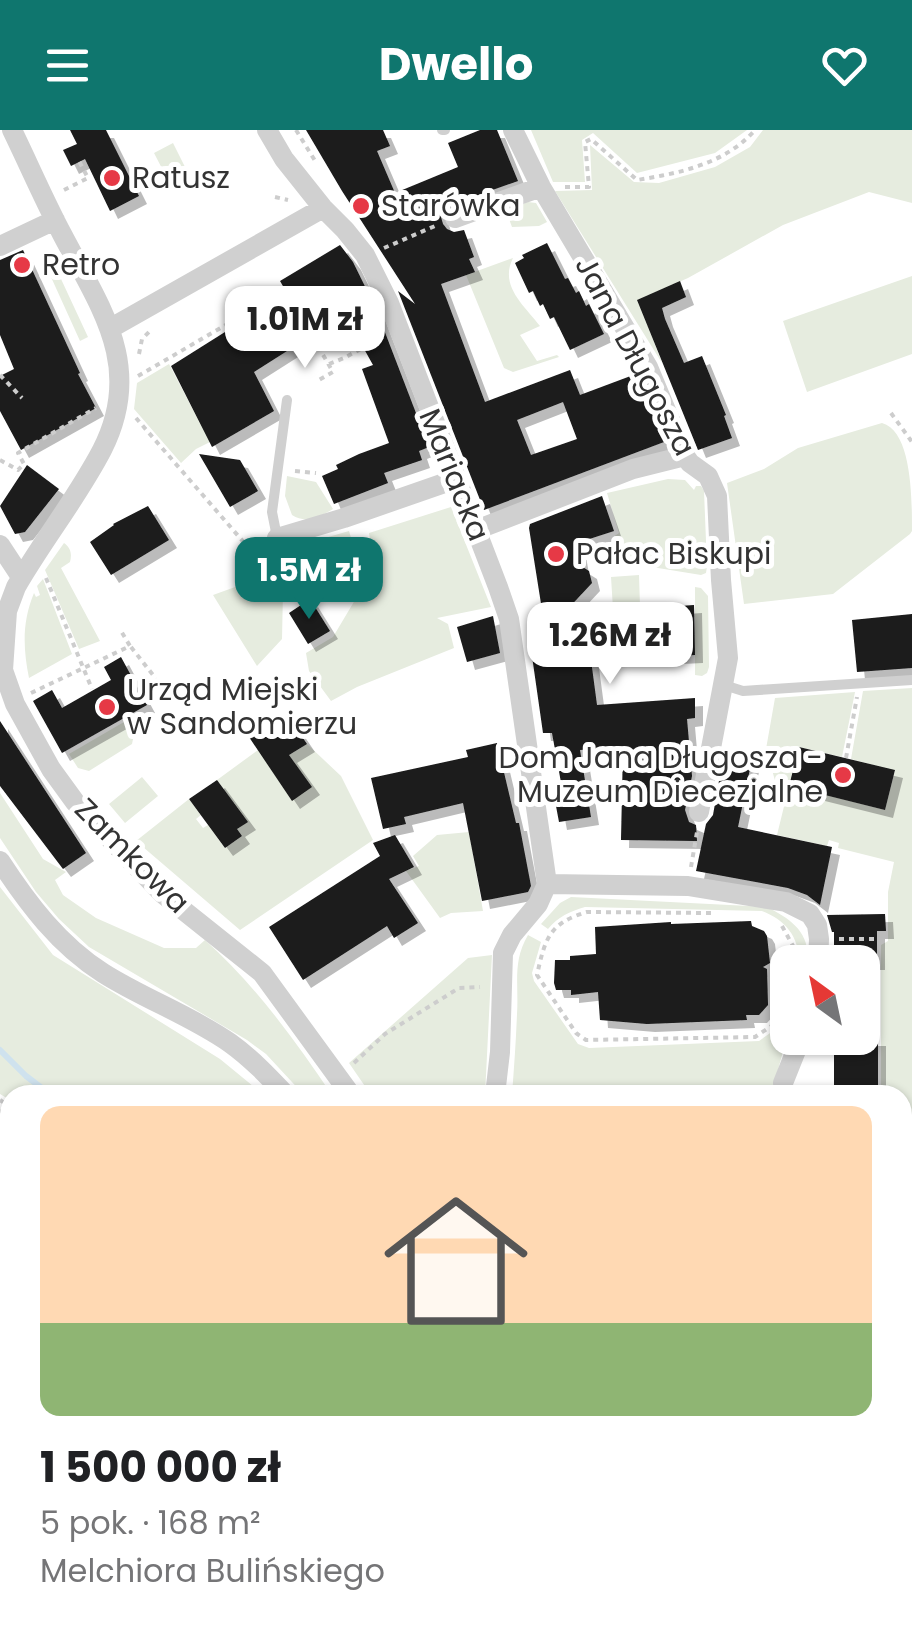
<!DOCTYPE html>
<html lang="pl">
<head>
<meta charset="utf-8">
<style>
	:root { --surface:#fff; --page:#f2f2f2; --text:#202124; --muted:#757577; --accent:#0f766e }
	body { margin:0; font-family:Poppins,sans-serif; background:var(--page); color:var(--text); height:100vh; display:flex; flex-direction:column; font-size:38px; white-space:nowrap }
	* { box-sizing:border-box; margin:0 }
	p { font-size:32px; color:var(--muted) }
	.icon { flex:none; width:55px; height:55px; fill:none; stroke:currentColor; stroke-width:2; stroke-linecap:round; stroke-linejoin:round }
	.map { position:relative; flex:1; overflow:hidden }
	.side { position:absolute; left:0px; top:955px; width:912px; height:552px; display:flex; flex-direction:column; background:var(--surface); border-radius:30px 30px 0 0; box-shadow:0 2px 8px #0004 }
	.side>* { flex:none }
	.needle { width:65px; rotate:327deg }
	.buttons { position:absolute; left:770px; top:815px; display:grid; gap:20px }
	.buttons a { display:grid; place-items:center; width:110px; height:110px; border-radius:20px; background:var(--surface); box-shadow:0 2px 8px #0004; font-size:50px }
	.price { position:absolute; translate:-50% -85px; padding:0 22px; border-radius:20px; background:#fff; color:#222; font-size:32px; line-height:65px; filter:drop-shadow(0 2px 5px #0008) }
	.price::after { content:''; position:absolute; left:50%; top:60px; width:30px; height:22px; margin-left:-15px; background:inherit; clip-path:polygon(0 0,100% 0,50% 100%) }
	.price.selected { background:var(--accent); color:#fff }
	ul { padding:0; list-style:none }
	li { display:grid; align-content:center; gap:20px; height:530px; padding:0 40px }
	li span { display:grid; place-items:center; height:310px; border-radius:20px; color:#555 }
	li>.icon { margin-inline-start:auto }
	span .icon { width:180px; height:180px; fill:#fffc; stroke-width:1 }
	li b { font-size:42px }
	header { display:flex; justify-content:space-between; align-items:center; height:130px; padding:0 40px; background:var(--accent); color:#fff; font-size:45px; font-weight:700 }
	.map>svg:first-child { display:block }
</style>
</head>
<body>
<header><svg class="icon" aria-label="menu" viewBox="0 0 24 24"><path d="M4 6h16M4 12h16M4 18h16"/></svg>Dwello<svg class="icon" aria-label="heart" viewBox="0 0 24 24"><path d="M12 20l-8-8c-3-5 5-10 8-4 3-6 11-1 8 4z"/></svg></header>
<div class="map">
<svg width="912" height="1506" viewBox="0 0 912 1506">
	<defs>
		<filter id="shadow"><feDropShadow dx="8" dy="8" stdDeviation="0" flood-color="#0004"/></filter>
	</defs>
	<rect width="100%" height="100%" fill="#fff"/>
	<path fill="#e6ecdf" d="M531,0H747L715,23L637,43L593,3L582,10L585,52H553Z
		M763,0H912V73L869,62L783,95L688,148L638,170L662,233L555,61L592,60L590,15L634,52L659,53L715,37L750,17Z
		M173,13L188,43L169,52L154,23Z
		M528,72L536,73L547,92L539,96L512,97L506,81Z
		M48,121L88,207L80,211L41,125Z
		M513,128C499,156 524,175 540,196L520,205L537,231L557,225L559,227L513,242L504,238L466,145Z
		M912,146V224L807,262L783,191Z
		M169,234L210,312L196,319L181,333L134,279L137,253Z
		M882,293C912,301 912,369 912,401L910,404L833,464L744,474L727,353L764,339L798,318Z
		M287,346L316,352L333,379C320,387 306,394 292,385L285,366Z
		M668,349L685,350L694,360L696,356H701L704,361L707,436L706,443L701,445L621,432C610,425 611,419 613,407L619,403L607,363Z
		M451,377L491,477L437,488L448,494L454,518L357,557L331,571L309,541L306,523L333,507L355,470L372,464L375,446L369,403Z
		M349,401L352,411L350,424L283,461L282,509L257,536L213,465L249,452L250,442L245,431Z
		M64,413C71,418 72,424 70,432L61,438L100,511L79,519L45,440Z
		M639,445L640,477L613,479L611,447Z
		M43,449L72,524L29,548C23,518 22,492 34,463L36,467L40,465L37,456Z
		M695,457L701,458L708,466L709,537L707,543L702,546L695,545Z
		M912,558V1117L903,1132L902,965H849L881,964V815L888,811V762L894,732L838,718L839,713L829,710L827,716L777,705L789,656L776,654L766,619L775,568L855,562L842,627L799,617L789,655L885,680L895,641L851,629L863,561Z
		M124,592L133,609L132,614L89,641L78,638L69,624Z
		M307,614L341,646L373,710L240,800L136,711L189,669L201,685L196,689L203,698L208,695L225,718L242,706L237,699L247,692L217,650L258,620L292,670L311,657L289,625Z
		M142,647L158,666L125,693L109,674Z
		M0,663L43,729L66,742L55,750L63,765L96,788L164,818H196L205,810C256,856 294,909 332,965H304L266,924L247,910L89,817L59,789L36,762L0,708Z
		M469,702L483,781L451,783L440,788L406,741L419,736L413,726L437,705Z
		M0,757L53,825L220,929L264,965H10V970L0,964Z
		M571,767L767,777C791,789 811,803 807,832H799C799,806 785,790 762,781L585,777C569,782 559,786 548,799L541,794L560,773Z
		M528,805L541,812L532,843L534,851L578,914L589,918L759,911L780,896L787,877V907L771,965H512C514,938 516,911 517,884C519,855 512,832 528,805Z
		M492,825L485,965H371L349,933L468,828Z
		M144,1498H344L341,1506H147Z
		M612,1498H696L685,1506H602Z"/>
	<path fill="#cfe2ee" d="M912,1336V1489L903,1494V1344Z
		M696,1498H898L887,1506H685Z"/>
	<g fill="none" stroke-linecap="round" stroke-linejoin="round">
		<path stroke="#cfe2ee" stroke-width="6" d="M0,920L26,946L51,965
			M192,1498L193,1506"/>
	</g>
	<path fill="#1a1a1a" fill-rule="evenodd" filter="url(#shadow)" d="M70,0H106L139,66L110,81L85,29L71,36L63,20L77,14Z
		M306,0H383L390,16L377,21L395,63L458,37L448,13L480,0H497L518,51L450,75L444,80L441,87L443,94L447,99L454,102L464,100L474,127L469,129L475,142L441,154L485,272L570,240L580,265L636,244L664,312L484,380L398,161L415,174L342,61ZM563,272L577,309L531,325L517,290Z
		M547,113L565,149L568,148L576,163L579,161L586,176L589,174L604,204L570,220L554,187L550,189L543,174L540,176L533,161L529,163L515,133L524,128L522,125Z
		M340,115L353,132L376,179L429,317L419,321L422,330L384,343L388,353L334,374L322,346L338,339L336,335L359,324L389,313L362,239L373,235L338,172L302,196L309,207L254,242L274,281L212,317L171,236L287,163L280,151Z
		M23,120L80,243L78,244L96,278L21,320L0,281V246L14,239L0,205V130Z
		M680,151L686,167L662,178L665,189L684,233L702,226L726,285L724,286L732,308L698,320L637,170Z
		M199,324L240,330L258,361L230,377Z
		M27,335L59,359L25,402L15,404L0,376Z
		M602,366L614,401L577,413L581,436L589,441L592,453L563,484L694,475L695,525L591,530L597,575L695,568V588L687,589L692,646L685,680L689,692L696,695L697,711L621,710L623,617L580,620L591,687L559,692L553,660L562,658L552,603H543L532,526L549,524L529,398L530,394Z
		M148,376L169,410L111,445L90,412L114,395L113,394Z
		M310,469L330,501L308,514L289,483Z
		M912,484V538L857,542L852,490Z
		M493,486L500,523L467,532L457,497Z
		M121,527L147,575L62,623L33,571L52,560L62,578L111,550L104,537Z
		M288,586L307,614L289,625L312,657L292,671L249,607L269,593L271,597Z
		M0,591L86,723L63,739L0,656Z
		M497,613L516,693H519L531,756L528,762L482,771L463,673L404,687L406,694L383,699L371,648L468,627L466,620Z
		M799,617L895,640L885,680L789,656Z
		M723,628L751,634L738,697L832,717L820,775L807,765L788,758L696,741L706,694L713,685Z
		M217,650L248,692L237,699L242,706L225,718L189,669Z
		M395,705L414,737L389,749L418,793L394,808L387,796L303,850L269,797L380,726L373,713Z
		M885,784L886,801H877V832H834V802H832L827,785Z
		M751,791L752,796L764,801L767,806L770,833L763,837L767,839L768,875L759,885H746L747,890L647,894L600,890L598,862L571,865V860H556L554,853L555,830H570V826L596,824L595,797L671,792V794Z
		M834,908H878V961L834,962Z"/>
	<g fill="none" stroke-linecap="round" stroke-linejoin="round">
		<path stroke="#cdcdcd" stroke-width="4" stroke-dasharray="5 5" stroke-linecap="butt" d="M296,0L317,34
			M565,57H589L585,12L591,9L637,50C680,43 725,34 755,0
			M64,60L88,48L79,31
			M275,67L288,70
			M384,118L435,96
			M293,173L333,242L319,250
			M139,224L142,209L149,202
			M329,234L344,228L383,207
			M0,245L22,268
			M138,246L286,160
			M891,283L912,312
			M136,288L247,416
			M0,330L18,340L24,334L18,323L96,278
			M295,341L316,343
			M46,448L92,559
			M131,517L153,545L170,574
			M31,563L130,516L121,501
			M846,628L857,567
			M691,737L697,702
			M711,783L587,782C549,793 545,809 537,845L576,903L586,910L755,907L773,895L788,865
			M782,796L793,816L794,832
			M839,809H876
			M354,933L385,904L459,858L480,857
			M0,970L10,977
			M0,980L10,987
			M902,1225L912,1203
			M131,1498L133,1506
			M141,1498L143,1506
			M472,1506L491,1498"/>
		<path stroke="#d0d0d0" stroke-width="10" d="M442,0H445
			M277,407L272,382L287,270
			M724,555L743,561L912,550
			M0,1104L10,1108"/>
		<path stroke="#d0d0d0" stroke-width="20" d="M12,0C29,35 44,70 62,104C100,177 145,236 102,320C77,368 43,410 16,457L7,481L3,540L15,574L51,639L75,672L163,764L262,843L351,965
			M267,0L284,29L323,78L345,100L365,125L389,173L498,457L509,489L547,754
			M513,0L541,57L648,237L685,326L690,333L708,346L717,366L721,450L728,528L699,682
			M455,88L541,57
			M0,116L55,90
			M111,198L323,78
			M476,400L633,339L685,326
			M277,408L344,388L456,349
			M0,415L21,447
			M0,731C28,774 59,815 103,843C144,869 190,885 230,913C251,928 269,947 286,965
			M547,754L688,756L786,772L810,784L817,795L819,809L818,832
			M783,953L801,908
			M495,965L500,922L503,823L512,805L538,774L547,754
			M0,1236L10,1228
			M434,1506L454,1498"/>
		<path stroke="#ababab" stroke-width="32" d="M902,1264L912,1261
			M573,1506L583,1498"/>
	</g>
	<g fill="#e63946" stroke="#fff" stroke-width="4">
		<circle cx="112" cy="48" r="10"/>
		<circle cx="361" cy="76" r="10"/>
		<circle cx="22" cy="135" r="10"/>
		<circle cx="556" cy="424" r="10"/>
		<circle cx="107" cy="577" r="10"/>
		<circle cx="843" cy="645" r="10"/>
	</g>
	<g text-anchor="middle" stroke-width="10" stroke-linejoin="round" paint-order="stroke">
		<g font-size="30" fill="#333" stroke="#fff" text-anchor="start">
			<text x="132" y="58">Ratusz</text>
			<text x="381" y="86">Starówka</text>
			<text x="42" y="145">Retro</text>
			<text x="576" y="434">Pałac Biskupi</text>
			<text x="127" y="570">Urząd Miejski<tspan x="127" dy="34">w Sandomierzu</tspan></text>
			<text x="823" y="638" text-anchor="end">Dom Jana Długosza -<tspan x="823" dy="34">Muzeum Diecezjalne</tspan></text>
		</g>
		<g font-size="30" fill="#333" stroke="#fff">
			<text transform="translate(635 226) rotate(62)" y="10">Jana Długosza</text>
			<text transform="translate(454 345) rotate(68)" y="10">Mariacka</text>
			<text transform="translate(132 726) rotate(45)" y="10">Zamkowa</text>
		</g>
	</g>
</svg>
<div class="buttons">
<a><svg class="needle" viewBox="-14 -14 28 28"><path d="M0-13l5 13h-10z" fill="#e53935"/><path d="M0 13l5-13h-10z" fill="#757577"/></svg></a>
</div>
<b class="price" style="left:305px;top:241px">1.01M zł</b>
<b class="price selected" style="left:309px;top:492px">1.5M zł</b>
<b class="price" style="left:610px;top:557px">1.26M zł</b>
<section class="side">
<ul>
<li><span style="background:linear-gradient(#ffd9b3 70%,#8fb573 0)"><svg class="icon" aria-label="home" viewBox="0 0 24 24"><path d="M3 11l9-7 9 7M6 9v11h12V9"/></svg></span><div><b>1 500 000 zł</b><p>5 pok. · 168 m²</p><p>Melchiora Bulińskiego</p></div></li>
</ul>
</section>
</div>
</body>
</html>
